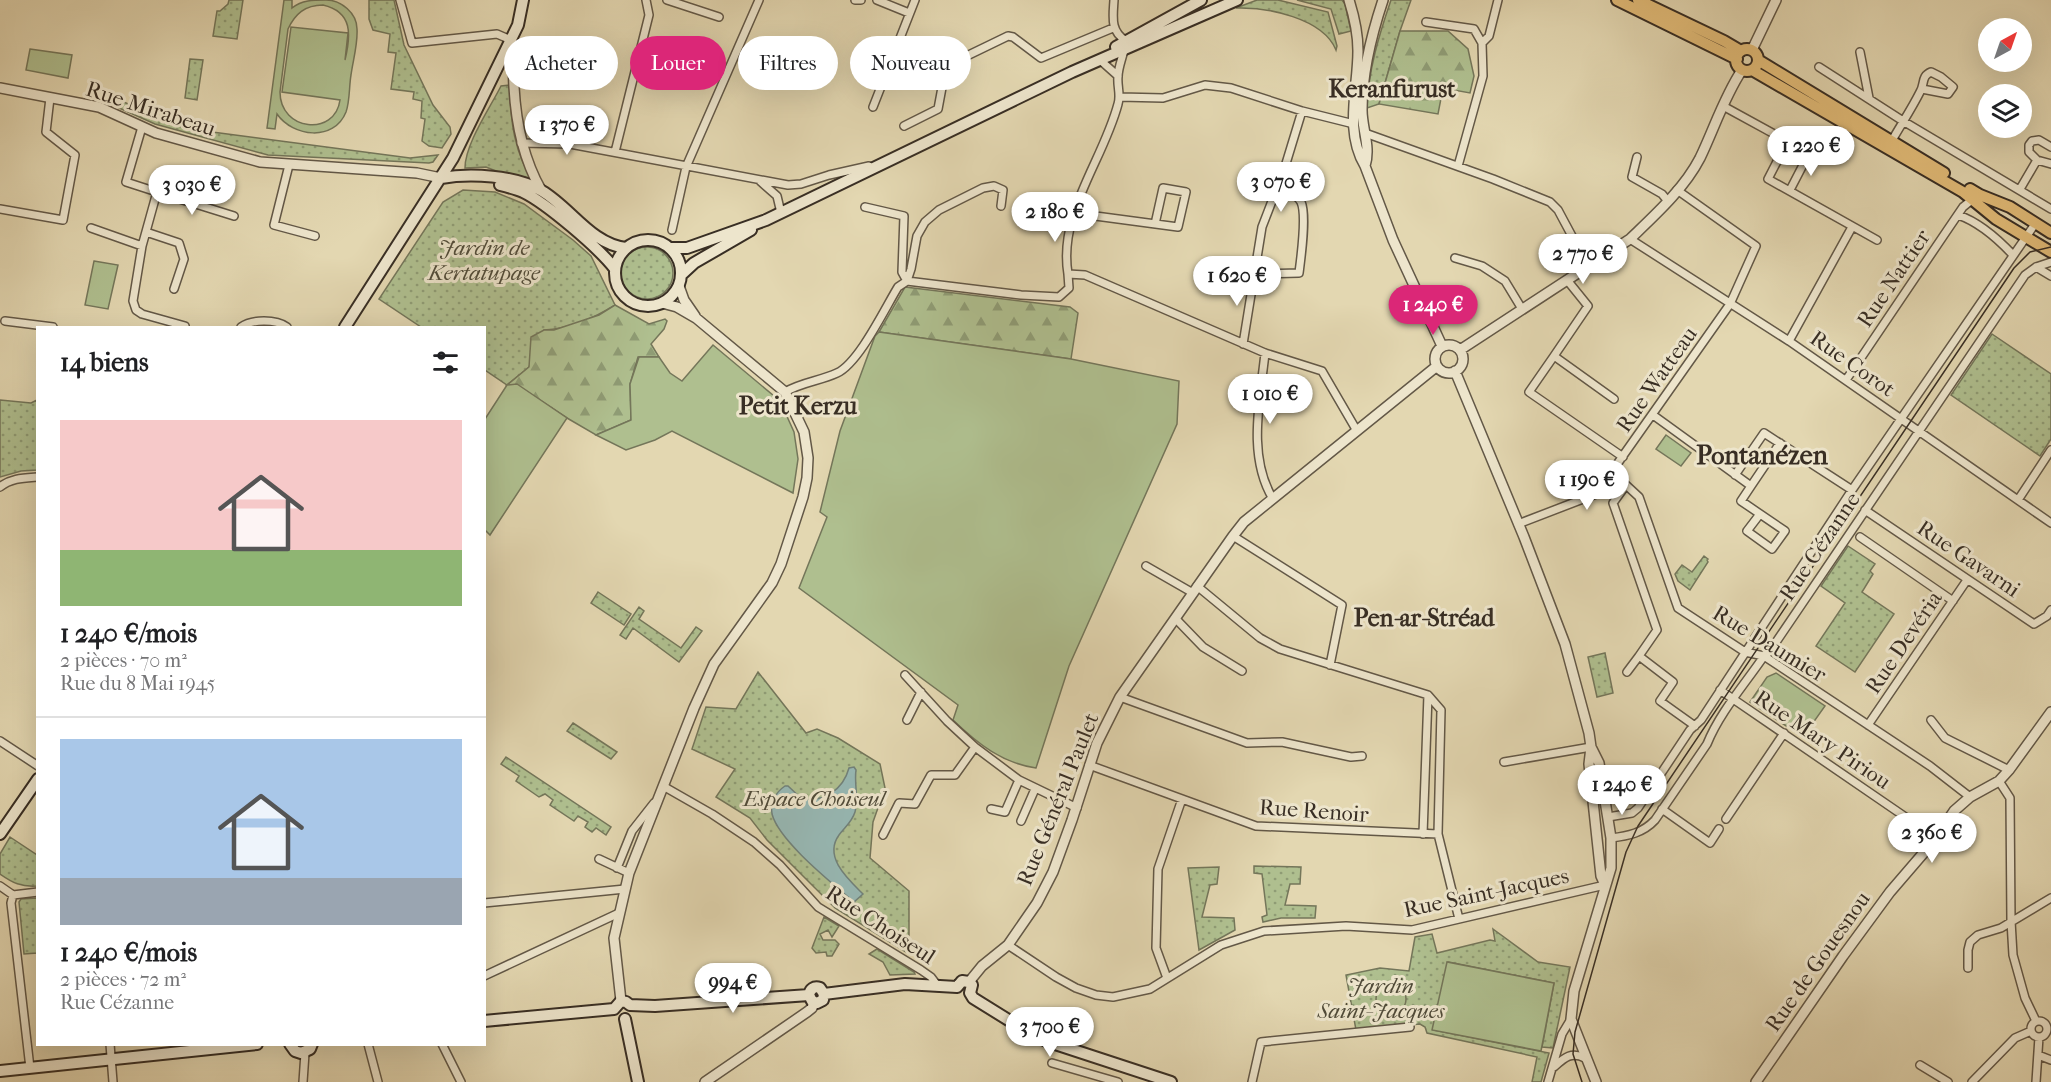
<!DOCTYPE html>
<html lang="fr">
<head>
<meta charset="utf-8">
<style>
	:root { --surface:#fff; --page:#f6f6f6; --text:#202124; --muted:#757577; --line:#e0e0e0; --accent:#db2777 }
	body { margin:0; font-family:"IM FELL French Canon",serif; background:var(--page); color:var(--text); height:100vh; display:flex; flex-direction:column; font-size:22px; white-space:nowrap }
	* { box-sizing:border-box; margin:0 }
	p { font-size:20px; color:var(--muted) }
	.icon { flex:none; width:33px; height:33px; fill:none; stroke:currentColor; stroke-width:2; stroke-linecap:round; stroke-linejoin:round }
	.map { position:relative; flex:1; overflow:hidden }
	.sheet { position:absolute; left:36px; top:326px; width:450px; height:720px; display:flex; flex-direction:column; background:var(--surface); border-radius:0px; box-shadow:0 6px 24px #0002 }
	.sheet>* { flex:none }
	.top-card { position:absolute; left:504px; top:36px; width:570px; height:54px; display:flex; gap:12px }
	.needle { width:39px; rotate:40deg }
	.fabs { position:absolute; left:1978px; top:18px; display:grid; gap:12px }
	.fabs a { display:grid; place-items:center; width:54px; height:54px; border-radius:50%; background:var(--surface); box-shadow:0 6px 24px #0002; font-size:30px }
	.price { position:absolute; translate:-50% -51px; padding:0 14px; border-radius:21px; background:#fff; color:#222; font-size:20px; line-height:39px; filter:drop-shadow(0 2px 3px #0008) }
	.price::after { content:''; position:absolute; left:50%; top:36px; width:18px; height:14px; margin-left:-9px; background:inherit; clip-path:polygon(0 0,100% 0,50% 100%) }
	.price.current { background:var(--accent); color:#fff }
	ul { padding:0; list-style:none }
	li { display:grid; align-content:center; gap:12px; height:318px; padding:0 24px }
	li+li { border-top:2px solid var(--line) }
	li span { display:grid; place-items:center; height:186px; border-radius:0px; color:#555 }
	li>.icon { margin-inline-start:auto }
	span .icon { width:108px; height:108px; fill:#fffc; stroke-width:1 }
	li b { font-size:26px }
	h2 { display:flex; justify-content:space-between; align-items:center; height:72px; padding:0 24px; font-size:26px }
	.chip { padding:0 21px; border-radius:27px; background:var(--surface); box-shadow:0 6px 24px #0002; font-size:21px; line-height:54px }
	.chip.current { background:var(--accent); color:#fff }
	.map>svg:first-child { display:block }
</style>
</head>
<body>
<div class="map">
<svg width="2051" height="1082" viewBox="0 0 2051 1082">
	<defs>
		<pattern id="grass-dots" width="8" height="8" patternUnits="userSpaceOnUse" patternTransform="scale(1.5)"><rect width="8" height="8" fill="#afbf8f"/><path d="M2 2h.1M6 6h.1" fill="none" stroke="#8f9c75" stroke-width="1.8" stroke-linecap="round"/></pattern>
		<pattern id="forest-firs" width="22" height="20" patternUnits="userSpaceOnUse" patternTransform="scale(1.5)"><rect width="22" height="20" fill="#afbf8f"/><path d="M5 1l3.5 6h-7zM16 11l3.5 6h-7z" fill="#8f9c75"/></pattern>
	</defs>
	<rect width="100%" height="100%" fill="#e3d7b1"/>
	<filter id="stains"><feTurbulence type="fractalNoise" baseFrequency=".00333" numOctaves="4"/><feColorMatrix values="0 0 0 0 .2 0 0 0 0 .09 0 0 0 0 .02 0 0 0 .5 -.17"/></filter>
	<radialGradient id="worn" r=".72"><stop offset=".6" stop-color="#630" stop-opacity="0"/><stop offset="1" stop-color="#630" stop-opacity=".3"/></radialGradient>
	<path fill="url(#grass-dots)" stroke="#74765a" stroke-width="1.5" d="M229,0H243L237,39L213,36L217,11H220L228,4Z
		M369,0H394L404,45L433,105L450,127L451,134L442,148L429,146L422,141L425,119L421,118L422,101L413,99L414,92L391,89L396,53L388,52L390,34L373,30L369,19Z
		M1257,0H1278L1328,12L1337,46L1336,50C1323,18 1267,7 1236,8Z
		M1297,0H1342L1345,4L1351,31L1339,34L1331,9Z
		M1391,0H1411L1400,31L1379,104L1367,108C1368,71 1379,35 1391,0Z
		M190,59L203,60L197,100L185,98Z
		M510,85C510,119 514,155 535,183L511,177L486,167L465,168C465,144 490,108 501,86Z
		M124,102L168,124L197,130L410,158L438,155L433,162L429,163L268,155L155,124L119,108Z
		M463,190L495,192L524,204L573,240L591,256L615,305C595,318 568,329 544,330L529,367L507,385L485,370L484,327H421L379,299L443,202Z
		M621 273a26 26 0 1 1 52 0a26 26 0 1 1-52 0Z
		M1992,334L2051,374V439L2040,456L1951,395Z
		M0,400L31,403L37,400V470L21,471L0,477Z
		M1848,546L1875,564L1870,571L1873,574L1862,592L1894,614L1855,672L1816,646L1845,603L1821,586Z
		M1704,556L1708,559L1707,560L1708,562L1690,590L1678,581L1675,574L1682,565L1692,572Z
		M598,592L631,614L624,625L591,603Z
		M639,607L644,611L639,619L681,648L696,627L702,631L679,662L633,628L626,639L620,635Z
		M1605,653L1613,693L1597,697L1588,657Z
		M758,672L806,733L817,729L838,738L880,764L885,788L873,822L870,858L909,891V954L835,908L767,840L750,818L716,797L735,769L692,749L706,707L736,709Z
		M573,723L617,752L611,759L567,731Z
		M506,757L611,827L606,835L596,828L592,832L585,827L588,822L578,816L574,821L550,805L553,800L545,794L539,797L516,781L519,776L501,764Z
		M10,837L37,855V886C21,887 13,883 0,874V854Z
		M1254,866L1301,867L1300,884H1290L1285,905L1316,906L1315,918H1281L1263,922L1262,917L1267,915L1262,874L1254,873Z
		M1219,867L1217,884L1210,885L1202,917L1234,918L1235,930L1199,950L1188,868Z
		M37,898V953L24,954L19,902L21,899Z
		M824,917L839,926L832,937L828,930L820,934L823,940H835L839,944L832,956H827L826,952L816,953L812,948Z
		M1493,929L1538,962L1570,967L1553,1048L1542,1047L1554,983L1448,962L1433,1030L1549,1053L1541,1082H1532L1537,1057L1427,1033L1425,1027L1420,1024L1356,1030L1346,975L1380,968L1409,971L1415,937L1432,934L1437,953L1490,940L1495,941Z
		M877,949L914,972L915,974L890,975L883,962L869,954Z"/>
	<path fill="url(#forest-firs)" stroke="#74765a" stroke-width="1.5" d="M1400,31H1448L1468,49L1474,76L1470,93L1443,88L1438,114L1379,104Z
		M905,287L1070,307L1078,313L1071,359L879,332Z
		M615,305L649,324L665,319L667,321L664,329L651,344L659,357H638L630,384L631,420L596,435L567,418L517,385H507L529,367L531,337L544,330H554L599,315Z"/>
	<path fill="#afbf8f" stroke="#74765a" stroke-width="1.5" fill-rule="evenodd" d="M284,0H292V8C302,0 313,0 326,0C341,0 357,13 357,29C358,44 353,60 351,75C349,86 350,101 346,112C334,142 293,137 277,114L275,129L267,128ZM323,5C353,12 351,35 345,60L348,33L291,27L282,92L340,100C335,137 280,131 280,92L288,29C295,14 305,5 323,5Z
		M30,49L72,55L68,78L26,70Z
		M94,261L118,265L108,309L85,305Z
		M879,332L1071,359L1179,381L1177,424L1069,666L1036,768C1002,763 978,744 953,720L958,705L799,588L827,517L820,512L840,431L875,336Z
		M713,345L780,401L794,432L798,459L793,493L672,431L655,440L626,450L596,435L631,420L630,384L639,357H659L670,373L682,381Z
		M517,384L567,418L490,535L484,529L485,419L507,385Z
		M1666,435L1691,453L1681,466L1656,449Z
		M1776,673L1825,706L1803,737L1750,702L1767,677Z
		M1447,962L1554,983L1541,1051L1432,1030Z
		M1376 999a15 15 0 1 1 30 0a15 15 0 1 1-30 0Z"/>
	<path fill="#97b8b4" stroke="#71817a" stroke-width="1.5" d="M854,767L856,770C854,784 859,799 855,812C852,822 845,827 839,835C823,857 848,879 863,894L854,902C832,883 779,841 772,814C770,802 776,792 785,786H788L802,799C824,802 843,790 849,768Z"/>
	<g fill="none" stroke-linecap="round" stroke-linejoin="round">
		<g stroke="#635847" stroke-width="10">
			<path id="minor" d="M400,0L412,43L497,34L511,40
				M667,0L719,17
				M855,0H861
				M877,0L909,13
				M1114,0C1113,17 1110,31 1126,41
				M1426,22L1474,29L1482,43L1483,76L1458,166
				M1482,43L1489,36L1498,0
				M1860,52L1869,98
				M1100,60L1118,76
				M1819,67L1903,121L2051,209
				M1120,97L1163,98L1205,85L1231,88L1302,111L1354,124
				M1723,106L1809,153
				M873,107L915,0
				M904,126L938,109L946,66L1008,36L1013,37L1041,58L1113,28
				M1365,133L1493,179L1550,202L1558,210L1588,266
				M1787,142L1768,179L1877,240
				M521,143L570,144L788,185L801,184L829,175L869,166
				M1890,144C1900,126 1911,110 1920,92C1925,84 1921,76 1931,72L1941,77L1953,87L1948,94L1922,89
				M2051,147L2039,140L2032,141L2029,145V152L2037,160L2051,164
				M615,152L649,15L646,0
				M1637,157L1632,177L1662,194L1667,200
				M289,165L274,225L315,236
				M760,181L777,196L781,213
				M2020,189L2037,160
				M1790,190L1817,138
				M157,192L234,216
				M865,207L904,216L902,272L907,281
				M0,209L63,220L75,155L46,132L50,98
				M1073,213L1178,227L1186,192L1163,188L1155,224
				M1958,215C1979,222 1998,239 2013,255
				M91,228L142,246L157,192L126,182L142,127
				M672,230L686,167L759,0
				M146,232L179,243L184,259L174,289
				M1630,239L1789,341L2051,523
				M142,246L133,301L136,310L142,314L185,326
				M1455,258L1482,266L1505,281L1522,309
				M2036,267L2051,276
				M1068,274C1058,213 1103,161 1118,104C1121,95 1117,86 1118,77C1118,68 1122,59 1124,50
				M1255,274L1299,273C1301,257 1307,215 1301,202C1297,193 1284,192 1276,189
				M1567,280L1588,306L1554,356L1614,399
				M907,281L911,269L917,236L925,222L939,210L983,188L994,186L1003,190L1001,206
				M5,321L53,327
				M241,327C252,319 276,319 287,327
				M1789,341L1852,227
				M1243,344L1262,227L1284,170L1302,111
				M1265,353C1260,401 1247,456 1273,499
				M1554,356L1529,392L1623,457
				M1846,380L1946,232L1963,207L1973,199
				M785,392C802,382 820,381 837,373C859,363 885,308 898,287L907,281L1021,295L1059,297L1069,288L1068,274L1085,275L1265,353L1322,371L1357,431
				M1653,415L1751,486L1780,443
				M1612,472L1639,497L1678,608L1745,652L1764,656L1930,766L1970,797
				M1735,475L1764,433L1852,490
				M1626,485L1613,503L1657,630L1639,656L1673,682L1660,701L1695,726
				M1751,486L1741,501L1785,531L1772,549L1747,531L1760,514
				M0,487C11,478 24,478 38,477
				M2018,500L2051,450
				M1865,510L2034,624L2047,616L2051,610
				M1518,524L1596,494L1730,304L1756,246L1677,190
				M1233,536L1342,605L1330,665
				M1860,537L1953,601
				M1146,566L1193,593
				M1197,586L1260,638L1280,649L1428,695
				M1175,618L1203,647L1242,671
				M1627,672L1639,656
				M905,675L947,721L975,747L1019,780L1077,808
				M1720,690L1936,838
				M1120,697L1247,743L1282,742L1351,757L1362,756
				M907,720L921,692
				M1931,720L1945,738L2009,770
				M1868,725L1967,580
				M0,741L38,766
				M1504,762L1591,747
				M1089,765L1256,826L1438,834
				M1999,781L2010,798L2011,921L2013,955L2025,998L2036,1021
				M663,786L712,814L754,842L780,865L818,907L921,970L931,977L937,985
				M991,809L1005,812L1019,780
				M1662,809L1710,843L1719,829
				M1608,817L1632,813L1638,808L1690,730L1701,720L1852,490L2035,224
				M1726,819L1784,733
				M1021,821L1035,789
				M1423,834L1428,695L1441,710L1438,834L1459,919
				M883,835L899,803L915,804L931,775H955L975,747
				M1611,838C1628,836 1643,833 1655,820L1707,744C1720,712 1745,684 1764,656L1770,651L2025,275L2036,267L2051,262
				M599,859L629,873
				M617,868L632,831L654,803
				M0,886L13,895L38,892
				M13,895L11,903L30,1068
				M484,903L625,889
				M1008,945L1056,977L1076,988L1096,995L1113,997L1150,989L1221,945L1264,931L1346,926L1412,930L1605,885
				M1968,968V950L1970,942L1978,935L2001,928L2051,898
				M484,976L619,913
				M1167,978L1156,948L1158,869L1182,799
				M2031 1029a8 8 0 1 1 16 0a8 8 0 1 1-16 0Z
				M110,1044L113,1082
				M368,1044L378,1082
				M442,1044L461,1082
				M2038,1055L2051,1060
				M1052,1063L1118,1082
				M1920,1065L1948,1082
				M1554,1067C1564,1058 1571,1051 1585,1058
				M303,1082L305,1053
				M1252,1082L1261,1042L1410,1027
				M1548,1082L1562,1034L1571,1019
				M1972,1082L2015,1038L2031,1031
				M2036,1082L2039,1037"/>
		</g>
		<g stroke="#635847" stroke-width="12">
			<path id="tertiary" d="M1349,0C1354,16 1358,34 1358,51C1358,89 1344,131 1365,166L1393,240L1442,346
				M511,40C514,56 513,71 514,87C516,124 523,158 541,190
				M1752,50L1776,0
				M0,88L99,107L156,133L260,162L417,173L441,178
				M1365,166C1371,147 1362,129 1362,110C1362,72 1371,36 1383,0
				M679,286L684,300L695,316
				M1435 359a14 14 0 1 1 28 0a14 14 0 1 1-28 0Z
				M1460,350L1630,239C1655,215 1684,189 1700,158C1714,129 1724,97 1742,70
				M1455,371L1524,537L1565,644L1589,733L1591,747L1589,764L1601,876L1605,885
				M1591,747L1599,763L1611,838V868L1574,991L1571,1019L1596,1082
				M969,982L982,966L1008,945L1037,903L1053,872L1072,820L1097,743L1120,697L1233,536L1244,522L1437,366
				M621,1001L614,938L629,873L694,708L714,664L772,583L781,564L803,497L807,478L808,458L804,432L785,392L696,318L677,307L662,303
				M705,1082L807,1012L812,1008L814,1003
				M1756,1082L1843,956L1890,892L1933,842L1954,811L1970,797L1999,781L2009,770L2051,712"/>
		</g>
		<g stroke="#382e24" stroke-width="14">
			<path id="secondary" d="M1116,47L1201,0
				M441,178C470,173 515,175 542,191C571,208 591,244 626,248
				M500,185C508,187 516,189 523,192C546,203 599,248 615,269
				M615 273a33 33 0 1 1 66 0a33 33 0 1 1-66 0Z
				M670,248H687L766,220L1072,72L1237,0
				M681,275L694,263L751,230
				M345,327L453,158L518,25L523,0
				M0,834L38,779
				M957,987L962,981L969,982L972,985L970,993
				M970,993L973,998L1031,1034L1049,1042L1171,1082
				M824,994L905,984L957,987
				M809,995L812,1001L817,1003L823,1000L824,994
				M809,995C810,989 814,986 820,988L824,994
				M614,1009L621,1001L626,1002L630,1005L655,1006L809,995
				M625,1019L638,1082
				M484,1021L614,1009
				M290,1044L295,1051L301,1053L310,1049L312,1044
				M0,1071L257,1044"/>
		</g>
		<g stroke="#382e24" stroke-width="14">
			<path id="primary" d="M1617,0L1737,59
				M1638,0L1724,41L1741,51
				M1736 60a11 11 0 1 1 22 0a11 11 0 1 1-22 0Z
				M1758,60L1944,173
				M1752,70L1963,192L1996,219L2051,252
				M1970,189L1980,195L2010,207L2051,233"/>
		</g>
		<use href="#minor" stroke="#ede5cc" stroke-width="7"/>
		<use href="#tertiary" stroke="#ede5cc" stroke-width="9"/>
		<use href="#secondary" stroke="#ede5cc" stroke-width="10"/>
		<use href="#primary" stroke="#e2bc78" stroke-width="10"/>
		<path stroke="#382e24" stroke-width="1.5" d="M1582,1082L1573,1054L1575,1032L1626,852L1638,826L2014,268L2030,252L2051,247"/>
	</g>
	<g text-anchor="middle" stroke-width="6" stroke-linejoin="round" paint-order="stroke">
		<g font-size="22" fill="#382e24" stroke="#ede5cc">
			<text transform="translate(151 108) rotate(18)" y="8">Rue Mirabeau</text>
			<text transform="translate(1893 278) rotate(-56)" y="8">Rue Nattier</text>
			<text transform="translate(1853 363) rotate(35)" y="8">Rue Corot</text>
			<text transform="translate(1656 379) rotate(-55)" y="8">Rue Watteau</text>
			<text transform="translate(1819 546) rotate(-56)" y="8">Rue Cézanne</text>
			<text transform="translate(1969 558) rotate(34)" y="8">Rue Gavarni</text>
			<text transform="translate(1903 642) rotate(-56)" y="8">Rue Devéria</text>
			<text transform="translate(1770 643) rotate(31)" y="8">Rue Daumier</text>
			<text transform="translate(1823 739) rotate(34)" y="8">Rue Mary Piriou</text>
			<text transform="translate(1057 799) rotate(-68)" y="8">Rue Général Paulet</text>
			<text transform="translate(1314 810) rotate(4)" y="8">Rue Renoir</text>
			<text transform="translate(1486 892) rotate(-12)" y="8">Rue Saint-Jacques</text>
			<text transform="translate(881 924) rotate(33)" y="8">Rue Choiseul</text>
			<text transform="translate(1817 961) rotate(-55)" y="8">Rue de Gouesnou</text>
		</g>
		<g font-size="22" font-style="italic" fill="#504b39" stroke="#ede5cc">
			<text x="484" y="255">Jardin de<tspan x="484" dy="25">Kertatupage</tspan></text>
			<text x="814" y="806">Espace Choiseul</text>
			<text x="1381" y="993">Jardin<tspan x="1381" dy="25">Saint-Jacques</tspan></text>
		</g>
		<g font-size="24" font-weight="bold" fill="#382e24" stroke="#ede5cc">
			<text x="1392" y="97">Keranfurust</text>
			<text x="798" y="414">Petit Kerzu</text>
			<text x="1424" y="626">Pen-ar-Stréad</text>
		</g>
		<g font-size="26" font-weight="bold" fill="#382e24" stroke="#ede5cc">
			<text x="1762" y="464">Pontanézen</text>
		</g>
	</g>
	<rect width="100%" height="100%" filter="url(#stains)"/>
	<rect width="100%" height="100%" fill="url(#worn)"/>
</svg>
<div class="fabs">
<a><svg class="needle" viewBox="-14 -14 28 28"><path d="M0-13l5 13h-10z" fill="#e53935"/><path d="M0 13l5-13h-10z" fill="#757577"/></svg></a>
<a><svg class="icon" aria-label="layers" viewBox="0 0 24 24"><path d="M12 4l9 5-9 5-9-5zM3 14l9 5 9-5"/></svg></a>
</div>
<b class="price" style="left:567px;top:156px">1 370 €</b>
<b class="price" style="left:1811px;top:177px">1 220 €</b>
<b class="price" style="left:1281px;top:213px">3 070 €</b>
<b class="price" style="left:192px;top:216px">3 030 €</b>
<b class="price" style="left:1055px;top:243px">2 180 €</b>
<b class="price" style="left:1583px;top:285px">2 770 €</b>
<b class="price" style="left:1237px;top:307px">1 620 €</b>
<b class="price current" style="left:1433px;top:336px">1 240 €</b>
<b class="price" style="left:1270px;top:425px">1 010 €</b>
<b class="price" style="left:1587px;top:511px">1 190 €</b>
<b class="price" style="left:1622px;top:816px">1 240 €</b>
<b class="price" style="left:1932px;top:864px">2 360 €</b>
<b class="price" style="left:733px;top:1014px">994 €</b>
<b class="price" style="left:1050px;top:1058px">3 700 €</b>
<div class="top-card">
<a class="chip">Acheter</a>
<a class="chip current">Louer</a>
<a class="chip">Filtres</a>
<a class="chip">Nouveau</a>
</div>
<section class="sheet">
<h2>14 biens<svg class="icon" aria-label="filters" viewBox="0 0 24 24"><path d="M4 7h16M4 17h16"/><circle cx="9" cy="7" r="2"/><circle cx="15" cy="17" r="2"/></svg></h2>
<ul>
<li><span style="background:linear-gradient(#f6c9c9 70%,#8fb573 0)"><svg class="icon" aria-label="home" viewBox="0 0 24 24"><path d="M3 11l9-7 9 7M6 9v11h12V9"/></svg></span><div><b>1 240 €/mois</b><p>2 pièces · 70 m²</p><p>Rue du 8 Mai 1945</p></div></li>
<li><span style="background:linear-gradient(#a9c7e8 75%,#9aa5b1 0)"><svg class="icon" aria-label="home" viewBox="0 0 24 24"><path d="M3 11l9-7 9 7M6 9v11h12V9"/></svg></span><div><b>1 240 €/mois</b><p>2 pièces · 72 m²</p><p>Rue Cézanne</p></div></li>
</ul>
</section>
</div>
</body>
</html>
